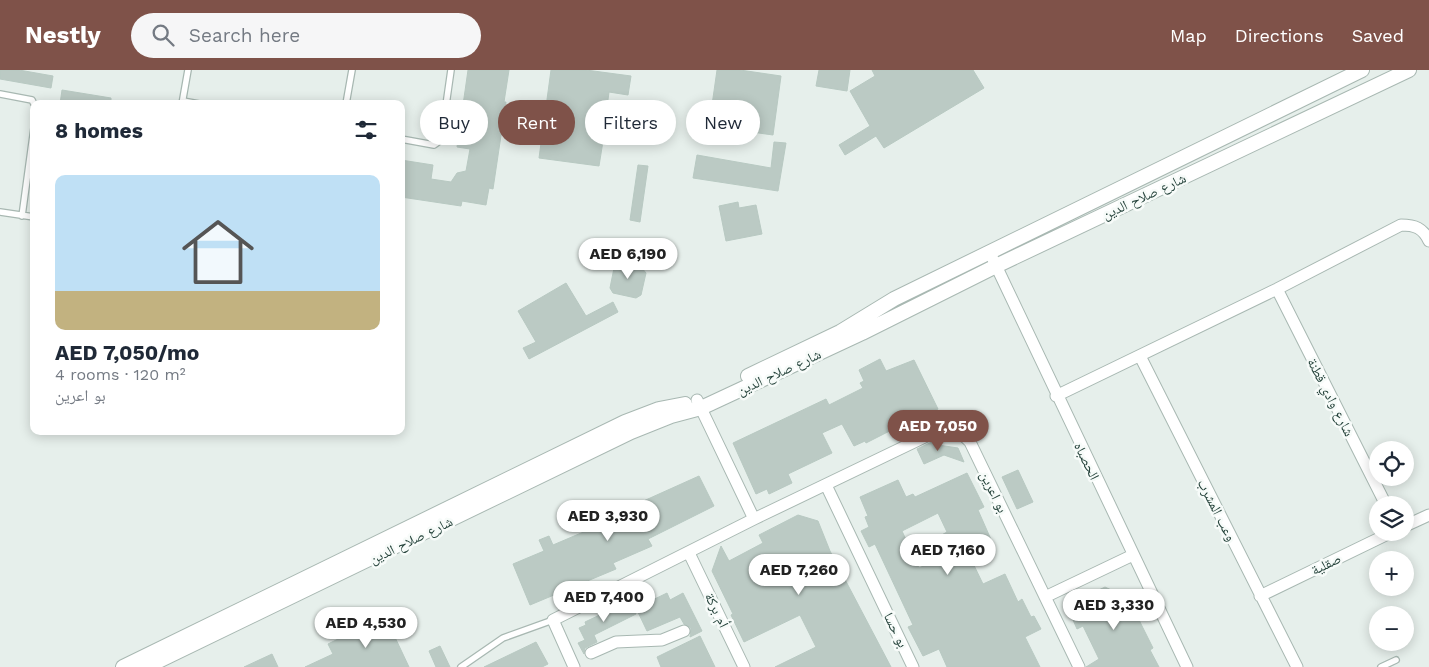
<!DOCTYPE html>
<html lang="en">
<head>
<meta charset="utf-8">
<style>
	:root { --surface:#fff; --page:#f6f6f7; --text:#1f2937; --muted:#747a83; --accent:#7f5249 }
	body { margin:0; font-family:"Work Sans","Noto Naskh Arabic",sans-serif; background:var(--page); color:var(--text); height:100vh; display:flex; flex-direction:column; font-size:19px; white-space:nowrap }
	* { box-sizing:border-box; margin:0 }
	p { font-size:16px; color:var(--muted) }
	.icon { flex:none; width:28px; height:28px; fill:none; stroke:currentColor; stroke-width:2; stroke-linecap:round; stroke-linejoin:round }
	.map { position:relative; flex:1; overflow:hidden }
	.details { position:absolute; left:30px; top:30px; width:375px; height:335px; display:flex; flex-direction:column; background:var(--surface); border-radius:10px; box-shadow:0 2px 12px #0003 }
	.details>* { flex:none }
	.top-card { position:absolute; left:420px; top:30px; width:475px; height:45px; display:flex; gap:10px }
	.tools { position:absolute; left:1369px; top:371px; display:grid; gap:10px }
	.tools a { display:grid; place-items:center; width:45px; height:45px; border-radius:50%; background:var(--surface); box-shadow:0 2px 12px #0003; font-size:25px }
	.price { position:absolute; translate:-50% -42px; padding:0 11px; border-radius:18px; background:#fff; color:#222; font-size:16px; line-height:32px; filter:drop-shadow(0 1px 2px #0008) }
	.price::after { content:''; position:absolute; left:50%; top:30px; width:15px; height:11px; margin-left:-8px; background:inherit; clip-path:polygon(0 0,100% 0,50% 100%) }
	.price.active { background:var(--accent); color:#fff }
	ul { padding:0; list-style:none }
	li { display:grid; align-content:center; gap:10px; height:265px; padding:0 25px }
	li span { display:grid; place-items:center; height:155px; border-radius:10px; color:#555 }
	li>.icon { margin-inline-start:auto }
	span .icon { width:90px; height:90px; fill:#fffc; stroke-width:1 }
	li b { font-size:21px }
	h2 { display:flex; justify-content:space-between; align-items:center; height:60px; padding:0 25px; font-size:21px }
	.chip { padding:0 18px; border-radius:22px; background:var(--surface); box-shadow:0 2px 12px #0003; font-size:18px; line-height:45px }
	.chip.active { background:var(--accent); color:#fff }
	header { display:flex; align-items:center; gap:30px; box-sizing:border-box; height:70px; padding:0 25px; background:var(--accent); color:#fff }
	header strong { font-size:24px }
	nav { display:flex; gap:28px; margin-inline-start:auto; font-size:18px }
	.search { width:350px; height:45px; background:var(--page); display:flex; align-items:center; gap:12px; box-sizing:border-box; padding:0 18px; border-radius:28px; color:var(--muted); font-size:19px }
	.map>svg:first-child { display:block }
</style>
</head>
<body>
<header>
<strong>Nestly</strong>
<div class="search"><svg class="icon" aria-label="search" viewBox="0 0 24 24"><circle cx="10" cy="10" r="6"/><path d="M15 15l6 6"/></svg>Search here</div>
<nav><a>Map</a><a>Directions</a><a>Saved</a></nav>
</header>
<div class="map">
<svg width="1429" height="597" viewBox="0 0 1429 597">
	<rect width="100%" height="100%" fill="#e6efeb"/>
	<path fill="#bbcac4" stroke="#b8c9c2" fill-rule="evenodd" d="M0,0H19L53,6L51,18L0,9Z
		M468,0H509L504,32H506L493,119L489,118L486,135L462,131L461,136L401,127V90L433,95L431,109L451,112L457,103L466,101L470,79L457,77Z
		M551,0H586L631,6L628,25L609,22L606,45L616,47L613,67L604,65L599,96L539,88Z
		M717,0H740L781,6L773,65L709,56Z
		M819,0H850L847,21L816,16Z
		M872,0H973L984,18L884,78L876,66L845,85L839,75L870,56L850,21L875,6Z
		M62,20L111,28V34H60Z
		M774,72L786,73L778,121L693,108L697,85L771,98Z
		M638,95L648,96L640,152L630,150Z
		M738,132L739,138L756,135L762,164L726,171L719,136Z
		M621,193L641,197L646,203L641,225L636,228L613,223L610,218L614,198Z
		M566,213L586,246L613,232L618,242L529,289L523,278L536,272L518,241Z
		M880,289L886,301L914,290L938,339L926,345L925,343L866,373L865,371L854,376L842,354L822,363L832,383L788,404L792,413L769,424L767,419L756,424L733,373L826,329L829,335L863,318L860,313L864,311L859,300Z
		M936,370L938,375L958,378L964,392L944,385L924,394L917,379Z
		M1018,400L1033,432L1017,439L1002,407Z
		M967,403L984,437L978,440L993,474L969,485L983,514L1005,504L1018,532L1022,529L1031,547L1034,546L1041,559L1025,567L1040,597H947L939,579L923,586L908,557L913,555L875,474L869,477L861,461L869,457L865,447L868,446L860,427L898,410L906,427L913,424L915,427ZM938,443L947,462L938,467L947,485L919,498L902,461Z
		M699,406L714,436L648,469L652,476L613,493L616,499L530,535L513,494L544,481L539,470L549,466L553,475L600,455L599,451Z
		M798,445L818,451L830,481L891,597H775L816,577L800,545L744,572L731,545L733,544L712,501L721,476L729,491L763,473L759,465Z
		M1105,517L1128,528L1153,578L1150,580L1159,597H1086L1099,589L1083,556L1077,559L1073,550L1080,529Z
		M667,523L670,530L683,523L702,561L690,567L691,558L684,554L680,547L647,561L636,538Z
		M629,531L636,544L594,565L597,572L585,578L584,584L578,573L585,570L579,558L586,555L585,552Z
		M385,546L409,597H305L333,584L328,574Z
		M700,566L715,597H661L657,587Z
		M536,572L548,594L542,597H484Z
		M440,576L450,597H436L429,581Z
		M272,584L278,597H244Z"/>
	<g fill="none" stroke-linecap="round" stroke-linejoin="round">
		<g stroke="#a8b8b2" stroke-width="8">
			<path id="service" d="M0,24L32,30L34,34
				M183,31L199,34
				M182,34L188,0
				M346,34L352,0
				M401,69L434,75L441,70L451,0
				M0,142L34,147
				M22,146L34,58
				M461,597L503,568L553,550
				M1381,597L1396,590"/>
		</g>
		<g stroke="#a8b8b2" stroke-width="13">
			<path id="minor" d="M990,183L1187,597
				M1277,219L1386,435
				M1140,286L1297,597
				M1056,326L1277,219L1401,155C1415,155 1423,158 1429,171
				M697,330L754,449
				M826,415L913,597
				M1405,456L1429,445
				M689,483L744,597
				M1260,526L1392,462
				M1045,527L1133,485
				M591,583L616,572L662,570L684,561
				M574,597L553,550L754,449L937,361C951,358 960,361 970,372L1079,597"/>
		</g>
		<g stroke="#a8b8b2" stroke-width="16">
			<path id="tertiary" d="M748,306L840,262L894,229L1362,0
				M123,597L625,352L659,339L685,334
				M146,597L631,362L671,346L701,338L862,263L996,196L1409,0"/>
		</g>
		<use href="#service" stroke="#fff" stroke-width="5.5"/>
		<use href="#minor" stroke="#fff" stroke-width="11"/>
		<use href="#tertiary" stroke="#fff" stroke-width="14"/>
	</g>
	<g text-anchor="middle" stroke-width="5" stroke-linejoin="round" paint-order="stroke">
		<g font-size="14" fill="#24423a" stroke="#f7fbf9">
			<text transform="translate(1144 126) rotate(-25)" y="5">شارع صلاح الدين</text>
			<text transform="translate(779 302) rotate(-25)" y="5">شارع صلاح الدين</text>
			<text transform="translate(1331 327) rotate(63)" y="5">شارع وادي قطنة</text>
			<text transform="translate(1087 391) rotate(64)" y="5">الحصباه</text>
			<text transform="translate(994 422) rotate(64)" y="5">بو اعرين</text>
			<text transform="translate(1217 440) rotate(63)" y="5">وعب المشرب</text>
			<text transform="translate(411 470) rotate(-26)" y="5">شارع صلاح الدين</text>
			<text transform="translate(1326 494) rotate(-26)" y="5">صقلية</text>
			<text transform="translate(717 540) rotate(64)" y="5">أم بركة</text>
			<text transform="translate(896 560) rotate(64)" y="5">بو حسا</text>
		</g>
	</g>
</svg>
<div class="tools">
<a><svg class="icon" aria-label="locate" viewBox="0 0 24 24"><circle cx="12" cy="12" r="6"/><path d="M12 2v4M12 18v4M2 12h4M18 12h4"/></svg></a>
<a><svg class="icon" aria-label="layers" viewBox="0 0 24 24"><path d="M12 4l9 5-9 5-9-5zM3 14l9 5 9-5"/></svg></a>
<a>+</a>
<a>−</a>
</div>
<b class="price" style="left:628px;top:210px">AED 6,190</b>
<b class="price active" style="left:938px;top:382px">AED 7,050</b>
<b class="price" style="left:608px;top:472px">AED 3,930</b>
<b class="price" style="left:948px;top:506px">AED 7,160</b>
<b class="price" style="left:799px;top:526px">AED 7,260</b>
<b class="price" style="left:604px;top:553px">AED 7,400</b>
<b class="price" style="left:1114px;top:561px">AED 3,330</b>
<b class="price" style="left:366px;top:579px">AED 4,530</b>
<div class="top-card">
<a class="chip">Buy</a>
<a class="chip active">Rent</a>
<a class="chip">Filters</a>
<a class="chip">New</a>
</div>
<section class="details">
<h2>8 homes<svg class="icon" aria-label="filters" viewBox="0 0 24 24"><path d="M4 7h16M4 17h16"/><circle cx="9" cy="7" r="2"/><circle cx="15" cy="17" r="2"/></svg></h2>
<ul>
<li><span style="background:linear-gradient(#bfe0f5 75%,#c2b280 0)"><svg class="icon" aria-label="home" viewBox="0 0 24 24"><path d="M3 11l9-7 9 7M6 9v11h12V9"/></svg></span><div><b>AED 7,050/mo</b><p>4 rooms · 120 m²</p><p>بو اعرين</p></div></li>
</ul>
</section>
</div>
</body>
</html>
